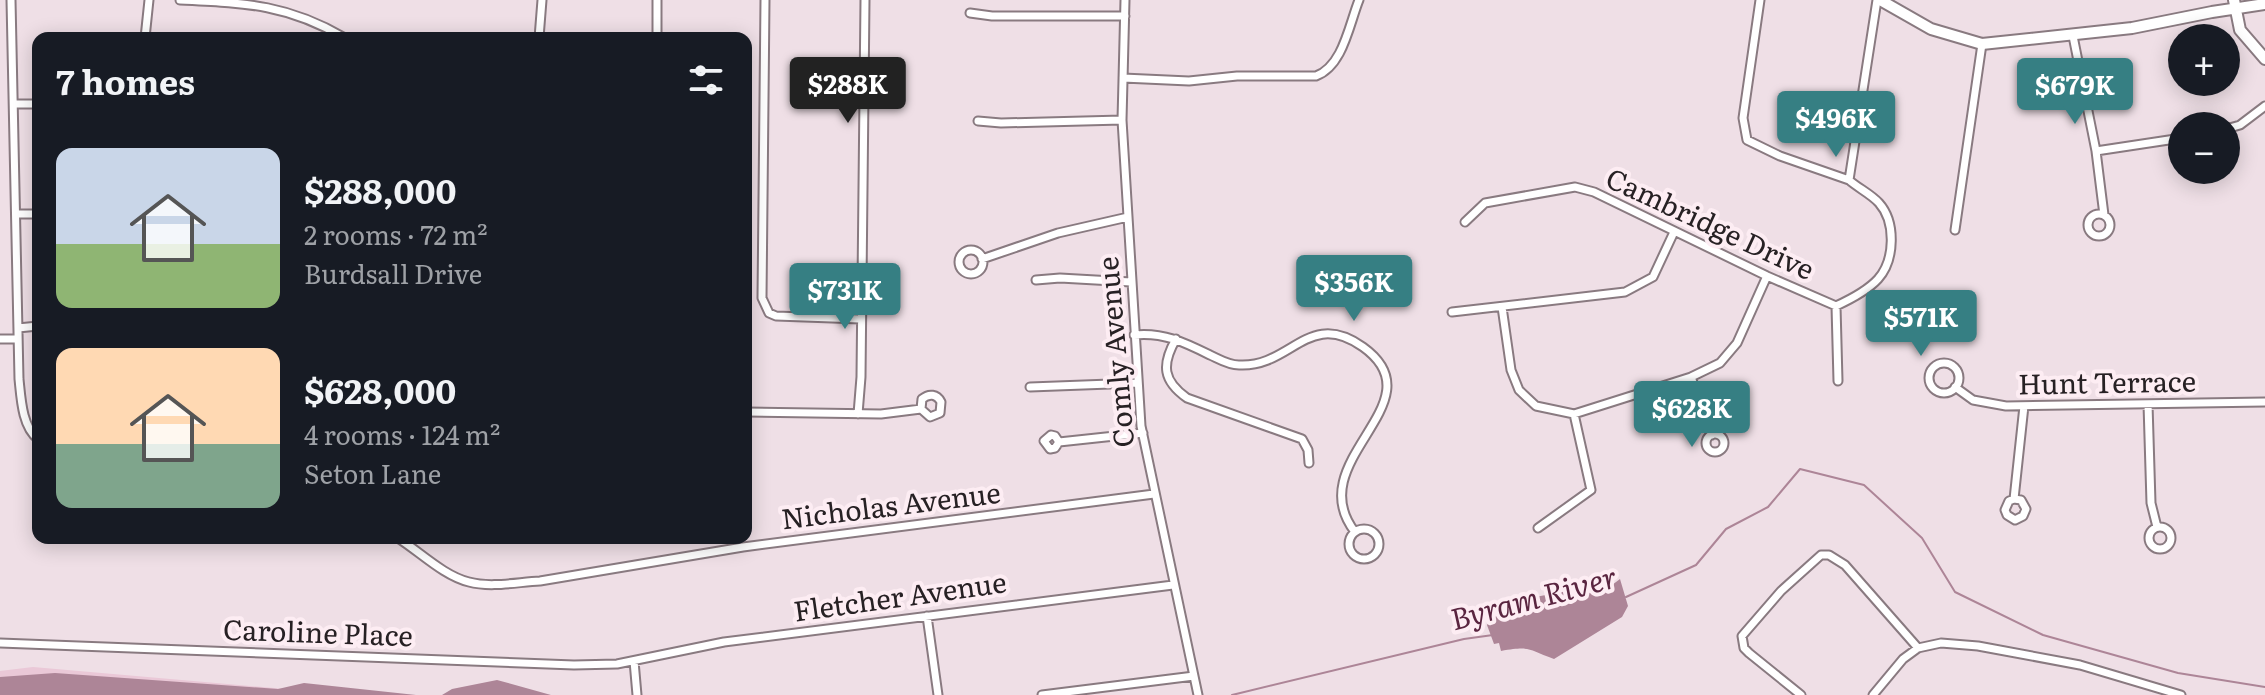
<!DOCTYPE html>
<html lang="en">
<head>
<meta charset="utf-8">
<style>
	:root { --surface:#171b24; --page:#242831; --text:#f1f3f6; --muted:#9ea1a6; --accent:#367f83 }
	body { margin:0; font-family:Literata,serif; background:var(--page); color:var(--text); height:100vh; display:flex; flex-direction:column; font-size:30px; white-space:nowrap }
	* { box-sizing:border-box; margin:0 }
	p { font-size:26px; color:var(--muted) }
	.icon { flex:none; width:44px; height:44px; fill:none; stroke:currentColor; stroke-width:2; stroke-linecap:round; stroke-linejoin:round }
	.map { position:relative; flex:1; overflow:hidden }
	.sheet { position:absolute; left:32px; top:32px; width:720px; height:512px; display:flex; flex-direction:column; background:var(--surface); border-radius:16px; box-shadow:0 4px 20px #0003 }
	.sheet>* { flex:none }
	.tools { position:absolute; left:2168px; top:24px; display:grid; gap:16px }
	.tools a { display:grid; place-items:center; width:72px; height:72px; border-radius:50%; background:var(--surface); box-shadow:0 4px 20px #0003; font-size:40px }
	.price { position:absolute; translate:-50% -68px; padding:0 18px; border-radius:8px; background:var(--accent); color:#fff; font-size:26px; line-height:52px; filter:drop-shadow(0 2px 4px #0008) }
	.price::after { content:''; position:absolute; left:50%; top:48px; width:24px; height:18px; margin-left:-12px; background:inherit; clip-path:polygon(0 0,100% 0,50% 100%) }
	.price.active { background:#222; color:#fff }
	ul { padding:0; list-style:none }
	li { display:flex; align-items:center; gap:24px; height:200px; padding:0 24px }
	li span { display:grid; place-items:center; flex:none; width:224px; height:160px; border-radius:16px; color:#555 }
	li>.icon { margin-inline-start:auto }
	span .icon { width:96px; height:96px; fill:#fffc; stroke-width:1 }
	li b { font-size:34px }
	h2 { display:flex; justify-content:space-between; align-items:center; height:96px; padding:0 24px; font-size:34px }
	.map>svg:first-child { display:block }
</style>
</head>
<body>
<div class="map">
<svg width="2265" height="695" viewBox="0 0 2265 695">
	<rect width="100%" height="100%" fill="#efdfe6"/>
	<path fill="#eac8d7" d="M33,667L297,690L0,695V671Z"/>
	<path fill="#ad8597" d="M1620,579L1628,606L1622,617L1554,659C1527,649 1531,646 1501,651L1499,643L1494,644L1487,625L1488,619L1500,615L1511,605L1530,598L1572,590L1586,594L1612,585Z
		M55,673L278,689L304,683L416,695H0V677Z
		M497,680L551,695H442L452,689Z"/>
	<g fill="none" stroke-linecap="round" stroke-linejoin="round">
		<path stroke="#ad8597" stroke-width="2" d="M1626,597L1696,565L1726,529L1768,507L1800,469L1864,485L1922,538L1955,592L2043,635L2178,673L2265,687
			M1232,695L1464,639L1493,635"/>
		<g stroke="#897a80" stroke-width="11">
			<path id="street" d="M11,0L19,379C21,398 22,427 38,439
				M180,0C245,3 287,4 345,38
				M765,0L762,298L769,313L776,316L860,319
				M1125,0L1122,120L1141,426L1198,695
				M1760,0L1743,118L1747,140L1780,156L1849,180
				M970,13L992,16H1125
				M2073,36L2096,151L2104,215
				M145,38L149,0
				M539,38L542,0
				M657,38V0
				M1123,78L1189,81L1237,76H1316C1343,66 1349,25 1359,0
				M14,104H38
				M978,121L1001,123L1122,120
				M2226,129L2240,125L2265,106
				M2096,151L2182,138
				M16,214H38
				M2088 225a11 11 0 1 1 22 0a11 11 0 1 1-22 0Z
				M1465,222L1485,203L1575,187L1594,192L1767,276L1836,306C1849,300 1868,290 1878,279C1895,260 1896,222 1879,203C1871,194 1858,188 1849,180L1877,0
				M1955,230L1982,44
				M959 262a12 12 0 1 1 24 0a12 12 0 1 1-24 0Z
				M982,259L1058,233L1128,217
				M1036,280L1060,278L1131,282
				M1836,306L1838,381
				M1502,307L1511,370L1519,390L1536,406L1574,414L1691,377L1720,363L1737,343L1767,276
				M1452,312L1625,292L1653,277L1674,232
				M18,328L38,326
				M1134,335C1163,332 1184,342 1210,355C1219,359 1228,365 1239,365C1291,368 1308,308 1363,347C1441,403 1299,460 1355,532
				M0,339H18
				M1176,339C1161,365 1163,381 1187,398L1302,439L1308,450L1309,463
				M1929 378a15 15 0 1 1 30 0a15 15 0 1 1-30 0Z
				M1691,377L1712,435
				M1030,387L1137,383
				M1955,387L1973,400L2006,406L2265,402
				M2148,404L2151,503L2157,527
				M746,412L881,414L921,409L930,417L940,413L941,402C937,394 929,393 922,399L921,409
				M858,414L861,377L865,0
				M1706 443a9 9 0 1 1 18 0a9 9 0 1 1-18 0Z
				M1059,442L1055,448L1050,449L1044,441L1051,435L1055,436L1059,442L1143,433
				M2014,499L2021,500L2026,509L2023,516L2015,520L2007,515L2005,510L2009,501L2014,499L2024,406
				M2149 538a11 11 0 1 1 22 0a11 11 0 1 1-22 0Z
				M1538,528L1591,490L1574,414
				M1349 544a15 15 0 1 1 30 0a15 15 0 1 1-30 0Z
				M398,538C420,552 444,576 469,582C491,588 518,582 540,581L743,547L1154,494
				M927,616L938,695
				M0,643L574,665L617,664L724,642L1173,585
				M634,661L637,695
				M1042,695L1194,676
				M1801,695L1749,653L1744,648L1742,636L1781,591L1821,555H1829L1845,565L1918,648
				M1873,695L1903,659L1918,648L1941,643L1978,646L2080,665L2181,695"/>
		</g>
		<g stroke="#897a80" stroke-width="14">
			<path id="secondary" d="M1880,0L1931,29L1982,44L2132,28L2212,12L2265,4
				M2234,0L2240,30L2265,59"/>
		</g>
		<use href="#street" stroke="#fff" stroke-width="7"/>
		<use href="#secondary" stroke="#fff" stroke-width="10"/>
	</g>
	<g text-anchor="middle" stroke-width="8" stroke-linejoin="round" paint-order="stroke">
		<g font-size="28" fill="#272124" stroke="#fdedf3">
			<text transform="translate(1710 224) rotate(25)" y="10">Cambridge Drive</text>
			<text transform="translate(1116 352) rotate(-95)" y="10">Comly Avenue</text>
			<text transform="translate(2107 383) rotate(-1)" y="10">Hunt Terrace</text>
			<text transform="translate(891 506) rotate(-7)" y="10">Nicholas Avenue</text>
			<text transform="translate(900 597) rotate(-8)" y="10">Fletcher Avenue</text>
			<text transform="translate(318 633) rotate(2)" y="10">Caroline Place</text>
		</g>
		<g font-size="30" font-style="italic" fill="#5a2540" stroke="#fdedf3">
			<text transform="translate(1534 599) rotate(-15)" y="10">Byram River</text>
		</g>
	</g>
</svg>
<div class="tools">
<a>+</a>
<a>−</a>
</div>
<b class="price active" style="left:848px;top:125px">$288K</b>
<b class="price" style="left:2075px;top:126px">$679K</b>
<b class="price" style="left:1836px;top:159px">$496K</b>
<b class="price" style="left:1354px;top:323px">$356K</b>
<b class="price" style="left:845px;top:331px">$731K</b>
<b class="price" style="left:1921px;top:358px">$571K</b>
<b class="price" style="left:1692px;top:449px">$628K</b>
<section class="sheet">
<h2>7 homes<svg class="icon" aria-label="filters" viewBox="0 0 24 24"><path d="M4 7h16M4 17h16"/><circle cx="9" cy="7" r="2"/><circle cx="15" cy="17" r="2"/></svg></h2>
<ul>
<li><span style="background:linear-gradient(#c9d6e8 60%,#8fb573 0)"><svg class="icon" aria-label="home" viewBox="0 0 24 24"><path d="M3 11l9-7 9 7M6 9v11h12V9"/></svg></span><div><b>$288,000</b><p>2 rooms · 72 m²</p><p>Burdsall Drive</p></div></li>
<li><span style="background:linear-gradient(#ffd9b3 60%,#7fa58c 0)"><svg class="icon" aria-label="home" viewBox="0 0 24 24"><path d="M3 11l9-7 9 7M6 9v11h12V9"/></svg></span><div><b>$628,000</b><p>4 rooms · 124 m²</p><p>Seton Lane</p></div></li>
</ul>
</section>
</div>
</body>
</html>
